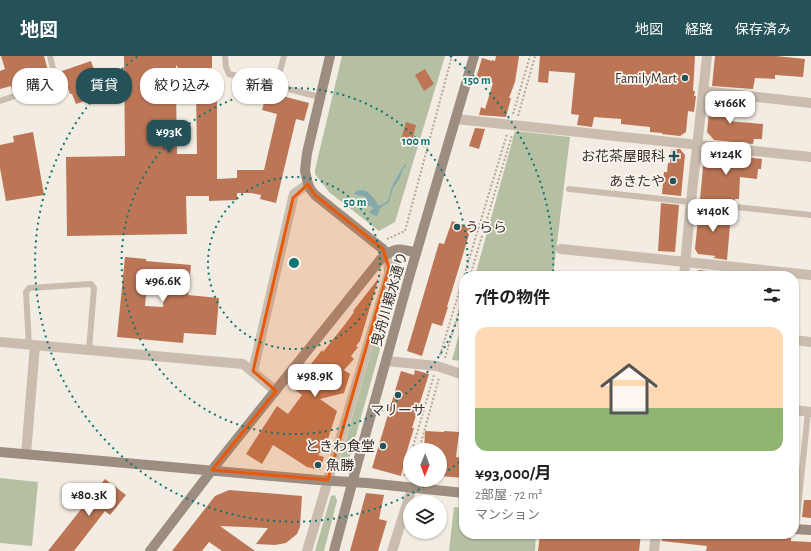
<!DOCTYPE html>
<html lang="ja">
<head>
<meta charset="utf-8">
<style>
	:root { --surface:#fff; --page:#f6f6f6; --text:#202124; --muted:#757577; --accent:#255158 }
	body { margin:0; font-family:"Alegreya Sans","Noto Sans JP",sans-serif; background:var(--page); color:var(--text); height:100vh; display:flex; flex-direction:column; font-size:15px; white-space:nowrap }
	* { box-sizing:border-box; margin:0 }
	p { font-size:13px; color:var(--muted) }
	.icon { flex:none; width:22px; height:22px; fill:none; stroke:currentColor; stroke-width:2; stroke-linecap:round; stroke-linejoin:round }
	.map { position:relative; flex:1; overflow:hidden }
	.sheet { position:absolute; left:459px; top:215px; width:340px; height:268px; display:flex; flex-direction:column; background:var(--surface); border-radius:16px; box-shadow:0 1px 3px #0004 }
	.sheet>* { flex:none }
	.guide { position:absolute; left:12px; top:12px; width:380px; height:36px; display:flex; gap:8px }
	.needle { width:26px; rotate:181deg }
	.buttons { position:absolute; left:403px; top:387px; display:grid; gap:8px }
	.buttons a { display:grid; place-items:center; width:44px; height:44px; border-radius:50%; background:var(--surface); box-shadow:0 1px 3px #0004; font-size:20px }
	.price { position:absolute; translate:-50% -34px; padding:0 9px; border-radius:8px; background:#fff; color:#222; font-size:13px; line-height:26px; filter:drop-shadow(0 1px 2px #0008) }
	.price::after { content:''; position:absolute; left:50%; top:24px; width:12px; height:9px; margin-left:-6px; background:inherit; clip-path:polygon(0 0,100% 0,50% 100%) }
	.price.current { background:var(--accent); color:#fff }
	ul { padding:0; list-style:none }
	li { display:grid; align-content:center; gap:8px; height:212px; padding:0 16px }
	li span { display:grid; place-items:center; height:124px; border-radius:12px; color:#555 }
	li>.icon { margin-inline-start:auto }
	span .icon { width:72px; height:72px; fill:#fffc; stroke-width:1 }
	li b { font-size:17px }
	h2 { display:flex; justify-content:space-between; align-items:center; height:48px; padding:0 16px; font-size:17px }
	.tag { padding:0 14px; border-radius:16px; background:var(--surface); box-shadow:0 1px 3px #0004; font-size:14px; line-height:36px }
	.tag.current { background:var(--accent); color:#fff }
	header { display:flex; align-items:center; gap:24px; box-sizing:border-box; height:56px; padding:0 20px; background:var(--accent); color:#fff }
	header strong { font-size:19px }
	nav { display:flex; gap:22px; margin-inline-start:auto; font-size:14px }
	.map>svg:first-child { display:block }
</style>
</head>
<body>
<header>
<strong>地図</strong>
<nav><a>地図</a><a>経路</a><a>保存済み</a></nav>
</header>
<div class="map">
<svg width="811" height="495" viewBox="0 0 811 495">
	<rect width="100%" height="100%" fill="#f2ece2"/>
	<path fill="#b5c0a3" d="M342,0H445L395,166L379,175L329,136L315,118V114Z
		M515,75L570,81L553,220H475Z
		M393,206H398L403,212L347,411L342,416L337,413L395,214Z
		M464,260V305L452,304Z
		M0,422L38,426L32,490L0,487Z
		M335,439L337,445L324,495H315L331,440Z
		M454,451L464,452V478H536L535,495H449Z"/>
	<path fill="#83a9ad" d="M405,108L406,109V110L403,113L400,122L393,132L389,146L380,152L378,159L375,160L369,156L372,154L373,152L371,150H369L364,151L363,147L366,146V141L356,139L354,137C366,128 373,142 379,150C382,149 385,147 387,145C390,142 390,137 391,133C392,130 403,111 405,108Z"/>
	<path fill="#bc7656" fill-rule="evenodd" d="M1,0H44L50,22L12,34L11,30L0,33V15L5,13Z
		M124,0H212V38H217V123L237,122V114H264L277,58L262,54L267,36L309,47L304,65L296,63L276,147L260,143L261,139L251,137H237V144L209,145V140H186L187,178L67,180L66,101L125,100ZM176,9L196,36L197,98H177L176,35H157V16H176Z
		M496,0H519L515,26L509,42H511L506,61L479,59L481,51L485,53L493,27L476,22L482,2L492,5V4L495,5Z
		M540,0H695L693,35H695L694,40H696L694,56L688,55L686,76L680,80L662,78V77L650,76V71L621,68V63L594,61L592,71L577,69L579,59L571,58L575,17L549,15L548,27L538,26Z
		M715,0H776L805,3L803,21L775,19V23L755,22L753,33L712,30Z
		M91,5L103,39L76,48L72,38H70L62,15Z
		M425,13L434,28L424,35L415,19Z
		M709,42L730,45L728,65L763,68L762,83H754L753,88L714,84L707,76L709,57H707Z
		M406,66L416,69L412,86L401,83Z
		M475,72L485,73L479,93L469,90Z
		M33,76L44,139L6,145L0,112V89L14,86L13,80Z
		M671,93H680L685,99L681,140L662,138L664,116H667L668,107H670Z
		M708,97L762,103L761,113H758L757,123L740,121L739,143H735L734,146L700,143L704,101Z
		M661,147L679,149L675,196L658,195Z
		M699,152L733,155V158H731L727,204L713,202L716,200L698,198L695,193Z
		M452,165L471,172L447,251H448L442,270L432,267L422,300L407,295L439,187L444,188Z
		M125,201L146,203V205L191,209L188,239L219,242L216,279L184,277L183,287L117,281ZM147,229L164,230L163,251L145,250Z
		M699,214L725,217V220H692Z
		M378,223V224L360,285L356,290L358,291L351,300L354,303L344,314L350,318L344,337L320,343L337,355L327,386L318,399L324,401L320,414L307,411L273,389L262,408L246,398L277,350L288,358L302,339L292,332L322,294L323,296L346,267L354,256L353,255Z
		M415,314L429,318L412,372H414L403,408H404L401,420L372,412L401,315L414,319Z
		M425,375L444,376V375L459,376L456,401L464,402V422L440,420L442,394H424Z
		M105,423L126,439L110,459L105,455L74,495H48Z
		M229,434L302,440L300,471L297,478L286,487L275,489L256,488L268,472L220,470L255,495H222L209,486L202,495H172L215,440Z
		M366,437L384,439L379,463L387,465L378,495H350Z
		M804,444H811V462L802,461Z
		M540,478H641L639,495H538Z
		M662,478H739L791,482V485L811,486V495H706L707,490L662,485Z"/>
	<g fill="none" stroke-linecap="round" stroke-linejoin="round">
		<path stroke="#b6a799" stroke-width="2" stroke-dasharray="2 2" stroke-linecap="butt" d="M513,58L530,0
			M518,60L535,0
			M387,183L405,175L452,0
			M470,220L512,79
			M440,299L507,78
			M445,302L464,238
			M412,394L434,319
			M419,394L439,322
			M404,420L410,401"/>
		<path stroke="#cabdaf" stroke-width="6" d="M225,0L226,11L229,18L320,41
			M276,30L284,0
			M0,45L56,26L50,0
			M569,133L811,159
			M29,289L26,236L29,232L91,228L94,232L89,294
			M796,473L808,355"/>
		<path stroke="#cabdaf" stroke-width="10" d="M703,35L811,47
			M456,63L811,101
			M561,193L811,219
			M684,220L691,145L707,0
			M794,284L811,286
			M0,286L243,308L276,335
			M386,305L437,310L461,318H464
			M253,315L293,142L294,138L308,128
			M794,354L811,356
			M26,398L35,289
			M307,495L389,218V212L386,197
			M392,495L412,432
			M654,495L656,478"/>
		<path stroke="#9d8d80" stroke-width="10" d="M330,0L307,97L305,115L308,128L311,134L315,139L379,190L383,193L386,197
			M0,396L318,424L367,427L464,437
			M794,473L811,474
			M150,495L212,414L380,204C393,191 400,192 416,197
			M334,495L357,409L410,218L474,0"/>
	</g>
	<path fill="#e8590c" fill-opacity="0.2" stroke="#e8590c" stroke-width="3" stroke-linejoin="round" d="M308,128L315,139L383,193L389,212L328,424L212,414L276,335L253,315L293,142Z"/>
	<g fill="none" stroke="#0f766e" stroke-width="2" stroke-dasharray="2 4">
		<circle cx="294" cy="207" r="86"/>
		<path d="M464 240A173 173 0 1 1 467 219"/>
		<path d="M464 402A259 259 0 0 1 441 420M435 424A259 259 0 0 1 138 0M450 0A259 259 0 0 1 553 218"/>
	</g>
	<g fill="#255158" stroke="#faf5ef" stroke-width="1.5">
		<circle cx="685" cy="22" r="4"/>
		<path d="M672 94h4v4h4v4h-4v4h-4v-4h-4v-4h4z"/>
		<circle cx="673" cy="125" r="4"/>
		<circle cx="457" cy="171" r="4"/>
		<circle cx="398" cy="339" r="4"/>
		<circle cx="383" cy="390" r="4"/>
		<circle cx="318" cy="409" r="4"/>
	</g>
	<g text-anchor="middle" stroke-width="3.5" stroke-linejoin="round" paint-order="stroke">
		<g font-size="14" fill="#39312c" stroke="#faf5ef" text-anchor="end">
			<text x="677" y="27">FamilyMart</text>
			<text x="665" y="105">お花茶屋眼科</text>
			<text x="665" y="130">あきたや</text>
			<text x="465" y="176" text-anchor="start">うらら</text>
			<text x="398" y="359" text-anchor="middle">マリーサ</text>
			<text x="375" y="395">ときわ食堂</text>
			<text x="326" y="414" text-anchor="start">魚勝</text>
		</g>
		<g font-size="14" fill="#39312c" stroke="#faf5ef">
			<text transform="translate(389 243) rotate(-74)" y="5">曳舟川親水通り</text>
		</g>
	</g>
	<circle cx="294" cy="207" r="6" fill="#0f766e" stroke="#faf5ef" stroke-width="2"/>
	<g font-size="12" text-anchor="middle" font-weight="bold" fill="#0f766e" stroke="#faf5ef" stroke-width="3.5" stroke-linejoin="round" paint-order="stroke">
		<text x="477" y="28">150 m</text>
		<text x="416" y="89">100 m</text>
		<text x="355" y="150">50 m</text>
	</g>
</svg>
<div class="buttons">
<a><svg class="needle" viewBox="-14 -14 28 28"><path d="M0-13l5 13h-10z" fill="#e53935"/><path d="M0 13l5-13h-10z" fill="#757577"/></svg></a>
<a><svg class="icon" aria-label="layers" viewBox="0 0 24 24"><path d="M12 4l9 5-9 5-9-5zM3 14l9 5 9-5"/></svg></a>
</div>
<b class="price" style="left:730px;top:69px">¥166K</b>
<b class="price current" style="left:169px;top:98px">¥93K</b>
<b class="price" style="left:726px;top:120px">¥124K</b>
<b class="price" style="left:713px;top:177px">¥140K</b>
<b class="price" style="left:163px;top:247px">¥96.6K</b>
<b class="price" style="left:315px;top:342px">¥98.9K</b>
<b class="price" style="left:89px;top:461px">¥80.3K</b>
<div class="guide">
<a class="tag">購入</a>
<a class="tag current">賃貸</a>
<a class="tag">絞り込み</a>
<a class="tag">新着</a>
</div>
<section class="sheet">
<h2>7件の物件<svg class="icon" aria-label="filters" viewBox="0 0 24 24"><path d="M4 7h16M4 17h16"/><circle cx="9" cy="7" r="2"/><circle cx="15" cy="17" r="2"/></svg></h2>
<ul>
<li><span style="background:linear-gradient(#ffd9b3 65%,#8fb573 0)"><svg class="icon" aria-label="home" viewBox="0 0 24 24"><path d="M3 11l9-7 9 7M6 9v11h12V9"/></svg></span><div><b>¥93,000/月</b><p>2部屋 · 72 m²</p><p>マンション</p></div></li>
</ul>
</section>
</div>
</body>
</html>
